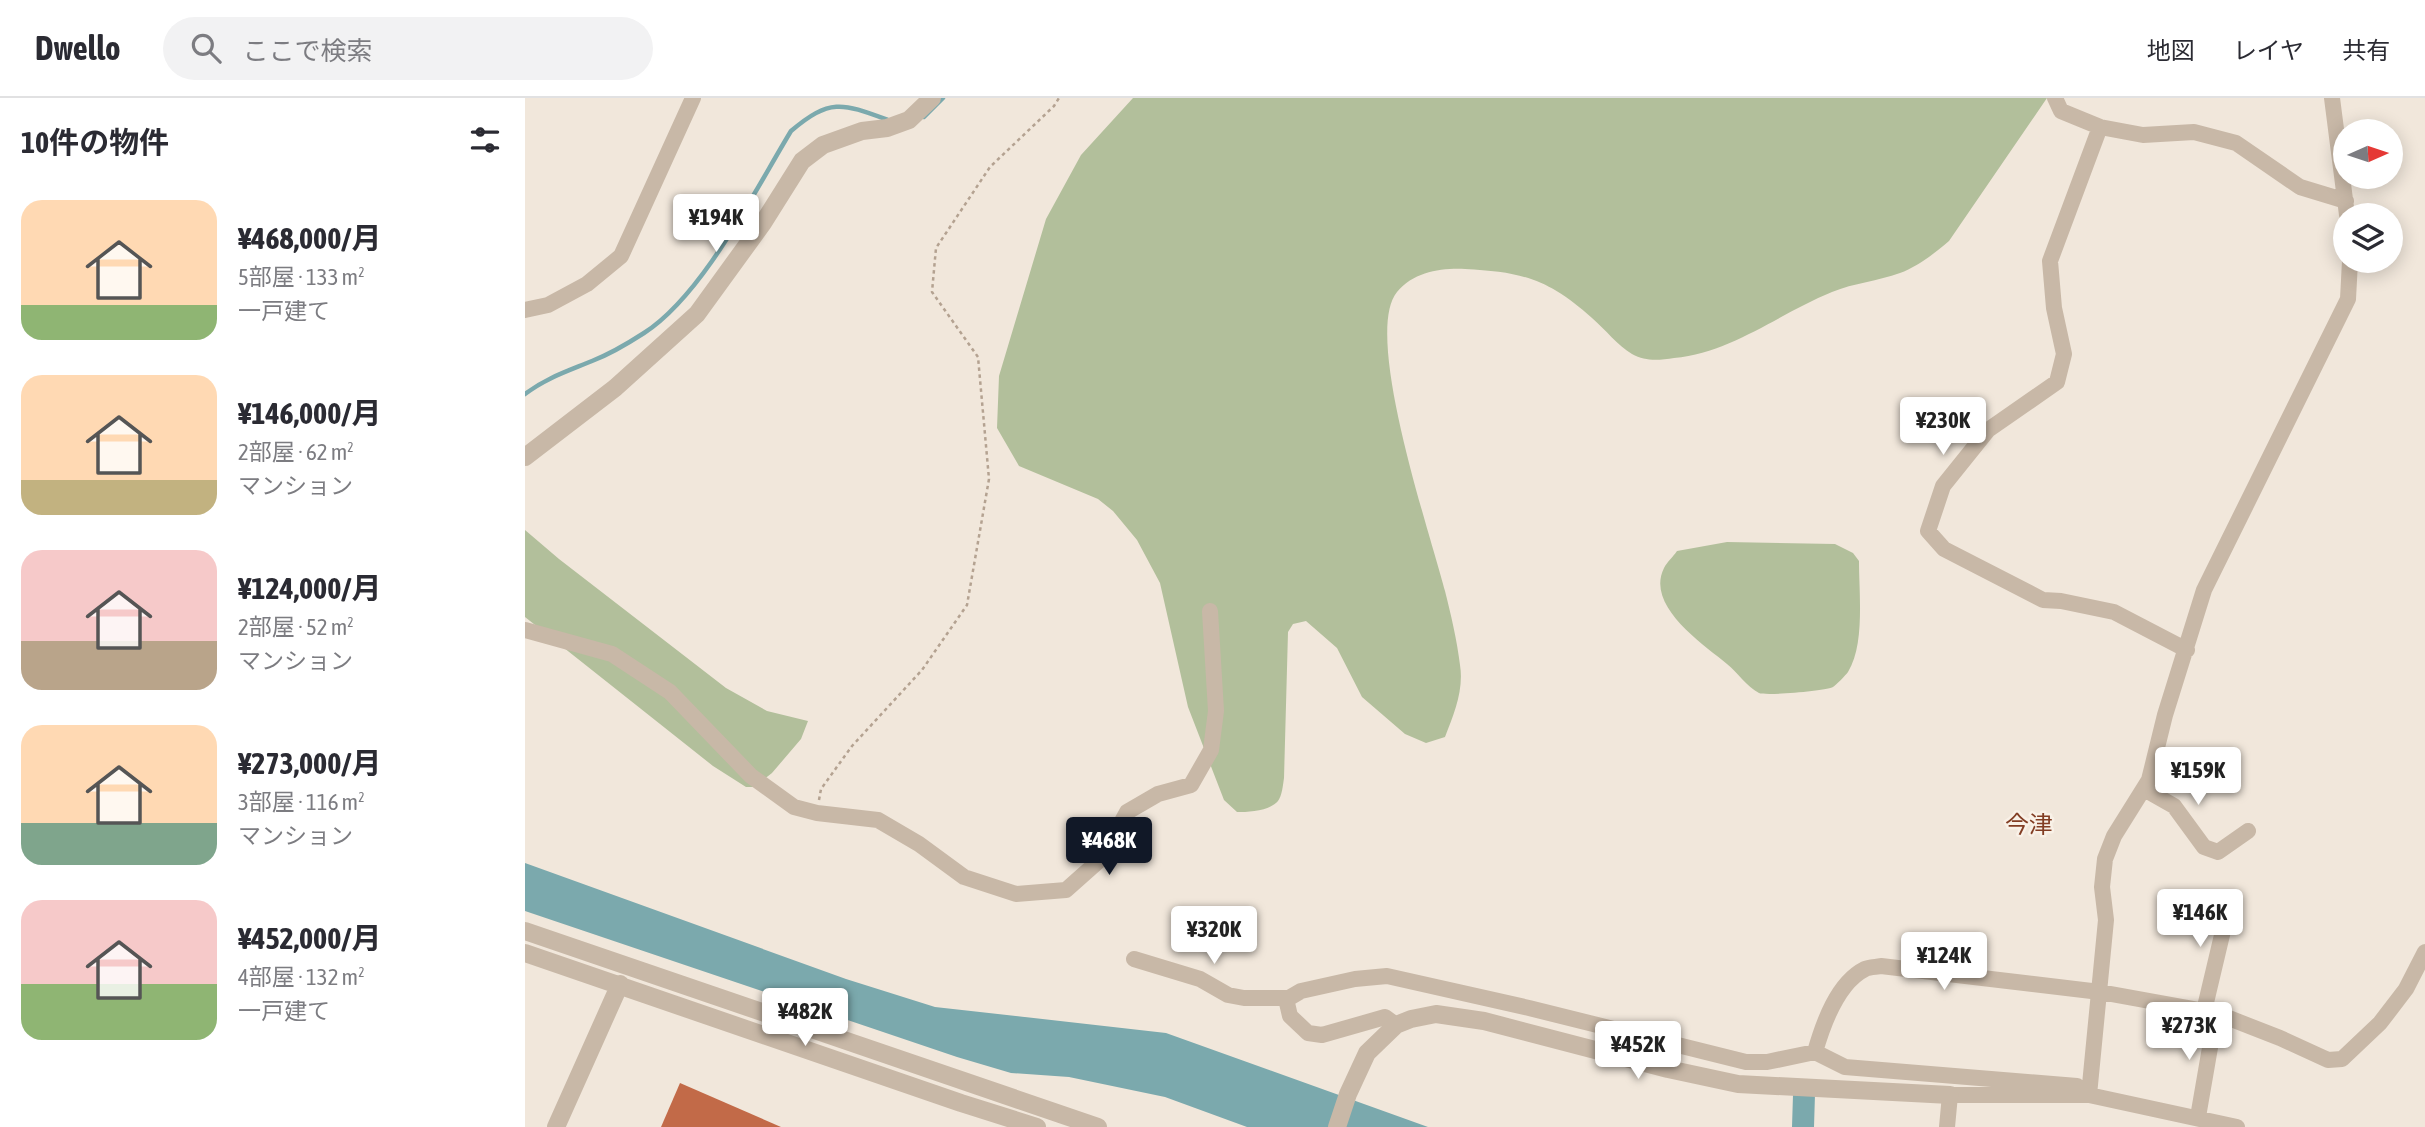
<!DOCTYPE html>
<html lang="ja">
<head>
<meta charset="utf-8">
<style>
	:root { --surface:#fff; --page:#f2f2f3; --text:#2b2b33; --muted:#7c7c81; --line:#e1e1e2; --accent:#111827 }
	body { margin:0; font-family:"Asap Condensed","Noto Sans JP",sans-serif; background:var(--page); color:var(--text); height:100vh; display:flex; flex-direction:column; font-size:26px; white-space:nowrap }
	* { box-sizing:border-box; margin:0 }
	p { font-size:23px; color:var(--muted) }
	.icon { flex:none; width:38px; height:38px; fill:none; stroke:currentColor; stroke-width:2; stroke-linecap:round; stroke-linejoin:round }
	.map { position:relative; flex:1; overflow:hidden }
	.details { display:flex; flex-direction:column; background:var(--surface); width:525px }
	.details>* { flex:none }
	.needle { width:46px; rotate:87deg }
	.buttons { position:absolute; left:1808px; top:21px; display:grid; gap:14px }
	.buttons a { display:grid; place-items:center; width:70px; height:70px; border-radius:50%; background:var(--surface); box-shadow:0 4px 18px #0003; font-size:35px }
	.price { position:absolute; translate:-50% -60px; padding:0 16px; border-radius:7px; background:#fff; color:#222; font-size:23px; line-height:46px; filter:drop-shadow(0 2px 4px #0008) }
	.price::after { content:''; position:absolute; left:50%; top:42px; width:21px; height:16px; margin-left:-10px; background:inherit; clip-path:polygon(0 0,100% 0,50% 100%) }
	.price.current { background:var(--accent); color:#fff }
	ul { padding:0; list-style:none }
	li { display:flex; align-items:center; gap:21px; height:175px; padding:0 21px }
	li span { display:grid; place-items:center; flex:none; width:196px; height:140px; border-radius:21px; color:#555 }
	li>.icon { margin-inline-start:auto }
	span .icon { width:84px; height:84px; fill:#fffc; stroke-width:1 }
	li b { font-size:30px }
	h2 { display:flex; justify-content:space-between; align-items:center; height:84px; padding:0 21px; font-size:30px }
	header { display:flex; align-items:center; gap:42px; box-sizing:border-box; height:98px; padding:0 35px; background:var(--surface); border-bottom:2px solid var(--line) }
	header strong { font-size:33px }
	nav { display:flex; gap:38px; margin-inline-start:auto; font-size:24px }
	.search { width:490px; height:63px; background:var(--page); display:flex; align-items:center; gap:18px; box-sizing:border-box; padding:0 24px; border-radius:38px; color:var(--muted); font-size:26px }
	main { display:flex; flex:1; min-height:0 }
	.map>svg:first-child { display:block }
</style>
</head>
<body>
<header>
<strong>Dwello</strong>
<div class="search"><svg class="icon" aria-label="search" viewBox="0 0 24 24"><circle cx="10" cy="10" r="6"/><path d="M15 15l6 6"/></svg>ここで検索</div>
<nav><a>地図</a><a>レイヤ</a><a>共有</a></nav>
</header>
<main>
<section class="details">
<h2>10件の物件<svg class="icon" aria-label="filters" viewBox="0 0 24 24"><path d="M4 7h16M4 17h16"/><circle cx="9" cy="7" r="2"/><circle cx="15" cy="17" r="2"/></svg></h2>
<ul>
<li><span style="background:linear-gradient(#ffd9b3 75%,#8fb573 0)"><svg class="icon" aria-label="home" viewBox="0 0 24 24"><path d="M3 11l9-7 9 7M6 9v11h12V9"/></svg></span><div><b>¥468,000/月</b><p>5部屋 · 133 m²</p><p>一戸建て</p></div></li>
<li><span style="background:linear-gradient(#ffd9b3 75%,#c2b280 0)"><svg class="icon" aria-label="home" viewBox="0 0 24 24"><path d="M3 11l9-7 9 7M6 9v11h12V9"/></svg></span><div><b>¥146,000/月</b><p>2部屋 · 62 m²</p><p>マンション</p></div></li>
<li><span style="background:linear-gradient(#f6c9c9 65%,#b9a48a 0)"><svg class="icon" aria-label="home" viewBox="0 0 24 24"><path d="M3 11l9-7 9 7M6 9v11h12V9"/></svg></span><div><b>¥124,000/月</b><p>2部屋 · 52 m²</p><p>マンション</p></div></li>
<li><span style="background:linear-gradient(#ffd9b3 70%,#7fa58c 0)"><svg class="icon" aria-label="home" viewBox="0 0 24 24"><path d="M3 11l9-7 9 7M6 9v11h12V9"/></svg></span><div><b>¥273,000/月</b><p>3部屋 · 116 m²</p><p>マンション</p></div></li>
<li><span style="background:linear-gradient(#f6c9c9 60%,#8fb573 0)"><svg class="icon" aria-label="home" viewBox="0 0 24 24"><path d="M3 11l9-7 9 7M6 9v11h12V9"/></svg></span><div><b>¥452,000/月</b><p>4部屋 · 132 m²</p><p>一戸建て</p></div></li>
</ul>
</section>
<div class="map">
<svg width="1900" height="1029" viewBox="0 0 1900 1029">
	<rect width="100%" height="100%" fill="#f1e7db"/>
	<path fill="#b2bf9b" d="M608,0H1522L1424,143C1410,155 1392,169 1375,175C1353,183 1329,185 1307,194C1253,216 1208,254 1149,260C1135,262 1121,264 1107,256C1093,248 1080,231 1067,220C1023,181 998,174 940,171C915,170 889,174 872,194C837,236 906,438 920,493C926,517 932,542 935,567C939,592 929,616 920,639L901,645L880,636L837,599L812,550L781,523L768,526L763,534L759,680C758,687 757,698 753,703C744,713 724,714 712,714L699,702L663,609L635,485L612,442L588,413L573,401L494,368L472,330L474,278L521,121L556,57Z
		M0,432L34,461L201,590L242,613L283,623L276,641L247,675L229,689H221L188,668L0,519Z
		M1202,444L1310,446L1328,455L1334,463C1334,495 1340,547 1323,574C1320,578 1312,586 1308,589C1302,593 1240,598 1234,595C1222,589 1212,574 1202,566C1178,546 1120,508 1139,470C1142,464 1148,459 1152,453Z"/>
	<path fill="#7ba9ad" d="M0,765L321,881L410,909L641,935L903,1029H722L640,999L544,979L486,975L432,959L0,813Z
		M1290,996L1289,1029H1267L1268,997Z"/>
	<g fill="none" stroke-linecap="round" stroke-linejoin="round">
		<path stroke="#7ba9ad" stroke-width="4.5" d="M399,19L418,0
			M0,296C21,280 43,273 67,263C85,256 102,246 119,235C178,197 229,94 266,33C305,0 317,5 363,22"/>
	</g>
	<path fill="#c26a48" d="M155,985L256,1029H136Z"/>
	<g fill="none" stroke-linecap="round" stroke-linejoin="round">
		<path stroke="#b4a291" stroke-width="2.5" stroke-dasharray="3.5 3.5" stroke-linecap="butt" d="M294,702L296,691L327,648L397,572L442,507L464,381L453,259L407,194L411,150L465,69L529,8L534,0"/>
		<path stroke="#c8b8a7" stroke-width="16" d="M1530,0L1536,13L1575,29L1618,37L1669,34L1711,45L1775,89L1821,103
			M1807,0L1822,117
			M1575,29L1525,163L1529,210L1539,256L1532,284L1463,332L1418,388L1403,433L1419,451L1518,502L1536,503L1589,514L1662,552
			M0,212L23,207L62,186L96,158L168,0
			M0,532L87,556L145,594L226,678L269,709L292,715L353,722L394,746L439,779L491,796L541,792L577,760L602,714L633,696L666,687L686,652L691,613L685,513
			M1619,691L1649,708L1679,749L1693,754L1723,733
			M609,861L675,881L703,897L719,900H764
			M1679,913L1706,799
			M871,927L860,919L797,937L783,935L765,918L762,905L764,900L776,893L830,881L862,878L1004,910L1221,964H1242L1290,954L1320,969L1552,988
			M1290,954C1298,926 1312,885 1340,871C1344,869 1352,869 1356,868L1575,894L1691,915L1755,940L1803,962L1817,961L1855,925L1881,891L1900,854
			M1564,997L1712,1029
			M1673,1019L1691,915
			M1422,1029L1425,997H1564L1581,822L1577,789L1580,761L1589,738L1624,682L1640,617L1679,492L1823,201L1825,163"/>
		<path stroke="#c8b8a7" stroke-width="18" d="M0,359L90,290L172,216L238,125L277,63L298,47L337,33L362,30L384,22L407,0
			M0,833L573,1029
			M0,855L436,1005L512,1029
			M31,1029L95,886
			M812,1029L823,996L842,955L871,927L886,921L911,916L959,923L1143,971L1213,986L1425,997"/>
	</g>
	<g text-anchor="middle" stroke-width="5" stroke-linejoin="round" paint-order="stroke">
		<g font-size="24" fill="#823d23" stroke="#f9f1e7">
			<text x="1504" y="735">今津</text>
		</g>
	</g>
</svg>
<div class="buttons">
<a><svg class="needle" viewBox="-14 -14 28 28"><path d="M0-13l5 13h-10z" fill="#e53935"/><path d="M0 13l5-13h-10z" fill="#7c7c81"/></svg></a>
<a><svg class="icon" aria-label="layers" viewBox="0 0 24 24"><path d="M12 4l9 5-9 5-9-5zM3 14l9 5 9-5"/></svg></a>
</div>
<b class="price" style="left:191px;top:156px">¥194K</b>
<b class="price" style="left:1418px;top:359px">¥230K</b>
<b class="price" style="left:1673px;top:709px">¥159K</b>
<b class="price current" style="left:584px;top:779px">¥468K</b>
<b class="price" style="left:1675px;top:851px">¥146K</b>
<b class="price" style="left:689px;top:868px">¥320K</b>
<b class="price" style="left:1419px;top:894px">¥124K</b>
<b class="price" style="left:280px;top:950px">¥482K</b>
<b class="price" style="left:1664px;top:964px">¥273K</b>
<b class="price" style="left:1113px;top:983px">¥452K</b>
</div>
</main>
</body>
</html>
